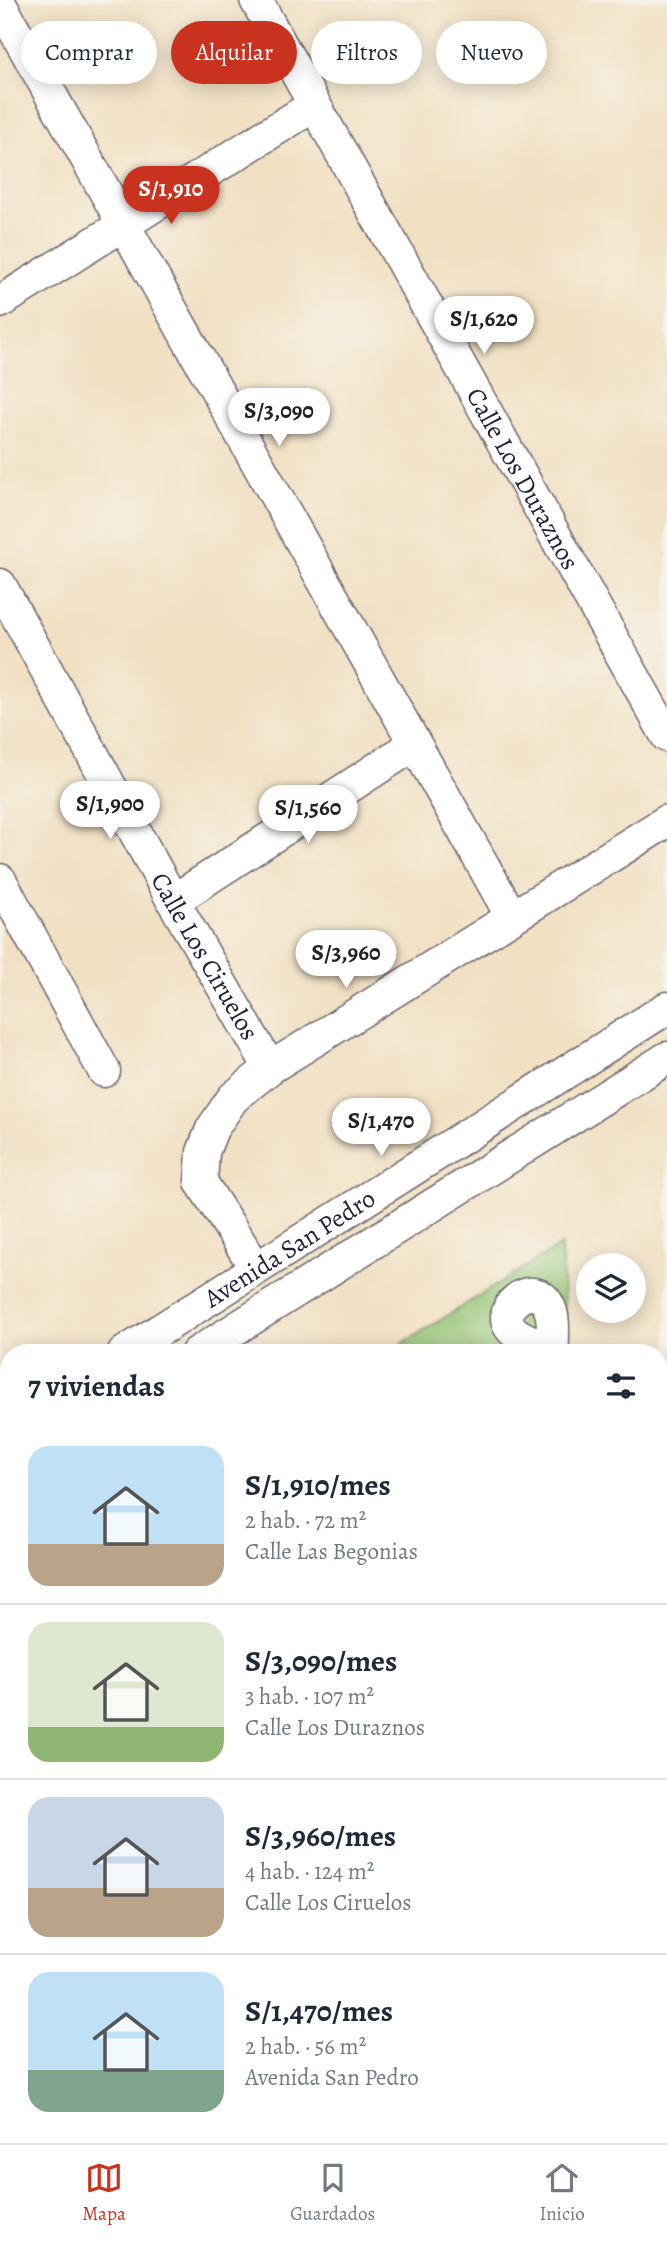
<!DOCTYPE html>
<html lang="es">
<head>
<meta charset="utf-8">
<style>
	:root { --surface:#fff; --page:#f2f2f3; --text:#1f2937; --muted:#747a83; --line:#e0e1e3; --accent:#c8321e }
	body { margin:0; font-family:Alegreya,serif; background:var(--page); color:var(--text); height:100vh; display:flex; flex-direction:column; font-size:26px; white-space:nowrap }
	* { box-sizing:border-box; margin:0 }
	p { font-size:23px; color:var(--muted) }
	.icon { flex:none; width:38px; height:38px; fill:none; stroke:currentColor; stroke-width:2; stroke-linecap:round; stroke-linejoin:round }
	.map { position:relative; flex:1; overflow:hidden }
	.drawer { position:absolute; left:0px; top:1344px; width:668px; height:800px; display:flex; flex-direction:column; background:var(--surface); border-radius:28px 28px 0 0; box-shadow:0 4px 18px #0003 }
	.drawer>* { flex:none }
	.banner { position:absolute; left:21px; top:21px; width:626px; height:63px; display:flex; gap:14px }
	.controls { position:absolute; left:576px; top:1253px; display:grid; gap:14px }
	.controls a { display:grid; place-items:center; width:70px; height:70px; border-radius:50%; background:var(--surface); box-shadow:0 4px 18px #0003; font-size:35px }
	.price { position:absolute; translate:-50% -60px; padding:0 16px; border-radius:24px; background:#fff; color:#222; font-size:23px; line-height:46px; filter:drop-shadow(0 2px 4px #0008) }
	.price::after { content:''; position:absolute; left:50%; top:42px; width:21px; height:16px; margin-left:-10px; background:inherit; clip-path:polygon(0 0,100% 0,50% 100%) }
	.price.active { background:var(--accent); color:#fff }
	ul { padding:0; list-style:none }
	li { display:flex; align-items:center; gap:21px; height:175px; padding:0 28px }
	li+li { border-top:2px solid var(--line) }
	li span { display:grid; place-items:center; flex:none; width:196px; height:140px; border-radius:21px; color:#555 }
	li>.icon { margin-inline-start:auto }
	span .icon { width:84px; height:84px; fill:#fffc; stroke-width:1 }
	li b { font-size:30px }
	h2 { display:flex; justify-content:space-between; align-items:center; height:84px; padding:0 28px; font-size:30px }
	.chip { padding:0 24px; border-radius:32px; background:var(--surface); box-shadow:0 4px 18px #0003; font-size:24px; line-height:63px }
	.chip.active { background:var(--accent); color:#fff }
	.menu { display:flex; justify-content:space-around; align-items:center; height:98px; border-top:2px solid var(--line); background:var(--surface); font-size:19px; color:var(--muted) }
	.menu a { display:grid; justify-items:center; gap:4px }
	.menu .active { color:var(--accent) }
	.map>svg:first-child { display:block }
</style>
</head>
<body>
<div class="map">
<svg width="667" height="2143" viewBox="0 0 667 2143">
	<rect width="100%" height="100%" fill="#f7f3e8"/>
	<filter id="ink" filterUnits="userSpaceOnUse"><feTurbulence type="fractalNoise" baseFrequency=".0143" numOctaves="2"/><feDisplacementMap in="SourceGraphic" scale="14" xChannelSelector="R" yChannelSelector="G"/><feConvolveMatrix kernelMatrix="1 2 1 2 8 2 1 2 1" color-interpolation-filters="sRGB"/></filter>
	<filter id="wash" filterUnits="userSpaceOnUse"><feTurbulence type="fractalNoise" baseFrequency=".00686" numOctaves="4" result="noise"/><feDisplacementMap in="SourceGraphic" scale="28" xChannelSelector="R" yChannelSelector="G"/><feGaussianBlur stdDeviation="1.57" result="paint"/><feColorMatrix in="noise" values="0 0 0 0 0 0 0 0 0 0 0 0 0 0 0 0 0 1.4 0 .05"/><feComposite in="paint" operator="in"/></filter>
	<g filter="url(#wash)">
		<rect width="100%" height="100%" fill="#f1e0c2"/>
		<path fill="#91c273" stroke="#5a7257" stroke-width="2" d="M561,1245L567,1353H387Z
			M0,2040L9,2048V2096L0,2088Z
			M51,2135H101L103,2143H59Z"/>
	</g>
	<g filter="url(#ink)">
		<g fill="none" stroke-linecap="round" stroke-linejoin="round">
			<g stroke="#6a646a" stroke-width="35">
				<g id="minor">
					<path id="s1" d="M256,0L667,736"/>
					<path d="M0,4L512,917"/>
					<path d="M0,302L313,106"/>
					<path id="s2" d="M0,585L173,901L270,1068"/>
					<path d="M0,880L104,1071"/>
					<path d="M173,901L415,744"/>
					<path d="M256,1268L201,1182L203,1152L212,1129L233,1098L270,1068L667,821"/>
					<path d="M553,1350C541,1345 527,1341 517,1334C486,1312 536,1272 550,1309C555,1321 552,1339 553,1353"/>
					<path id="s3" d="M124,1353L667,1008"/>
					<path d="M197,1353L667,1058"/>
					<path d="M0,1432L9,1426"/>
					<path d="M660,1446L667,1443"/>
					<path d="M0,1476L9,1471"/>
					<path d="M660,1665L667,1662"/>
					<path d="M0,1692L9,1689"/>
					<path d="M660,1877L667,1874"/>
					<path d="M660,2002L667,2000"/>
					<path d="M0,2018L9,2026"/>
					<path d="M0,2116L9,2124"/>
					<path d="M21,2135L30,2143"/>
					<path d="M132,2135L151,2143"/>
					<path d="M224,2143L258,2135"/>
				</g>
			</g>
			<use href="#minor" stroke="#fff" stroke-width="32"/>
		</g>
	</g>
	<g text-anchor="middle" stroke-width="6" stroke-linejoin="round" paint-order="stroke">
		<g font-size="26" fill="#22223b" stroke="#f7f3e8">
			<text dy="9" stroke="none"><textPath href="#s1" startOffset="548">Calle Los Duraznos</textPath></text>
			<text dy="9" stroke="none"><textPath href="#s2" startOffset="424">Calle Los Ciruelos</textPath></text>
			<text dy="9" stroke="none"><textPath href="#s3" startOffset="196">Avenida San Pedro</textPath></text>
		</g>
	</g>
</svg>
<div class="controls">
<a><svg class="icon" aria-label="layers" viewBox="0 0 24 24"><path d="M12 4l9 5-9 5-9-5zM3 14l9 5 9-5"/></svg></a>
</div>
<b class="price active" style="left:171px;top:226px">S/1,910</b>
<b class="price" style="left:484px;top:356px">S/1,620</b>
<b class="price" style="left:279px;top:448px">S/3,090</b>
<b class="price" style="left:110px;top:841px">S/1,900</b>
<b class="price" style="left:308px;top:845px">S/1,560</b>
<b class="price" style="left:346px;top:990px">S/3,960</b>
<b class="price" style="left:381px;top:1158px">S/1,470</b>
<div class="banner">
<a class="chip">Comprar</a>
<a class="chip active">Alquilar</a>
<a class="chip">Filtros</a>
<a class="chip">Nuevo</a>
</div>
<section class="drawer">
<h2>7 viviendas<svg class="icon" aria-label="filters" viewBox="0 0 24 24"><path d="M4 7h16M4 17h16"/><circle cx="9" cy="7" r="2"/><circle cx="15" cy="17" r="2"/></svg></h2>
<ul>
<li><span style="background:linear-gradient(#bfe0f5 70%,#b9a48a 0)"><svg class="icon" aria-label="home" viewBox="0 0 24 24"><path d="M3 11l9-7 9 7M6 9v11h12V9"/></svg></span><div><b>S/1,910/mes</b><p>2 hab. · 72 m²</p><p>Calle Las Begonias</p></div></li>
<li><span style="background:linear-gradient(#dfe7d0 75%,#8fb573 0)"><svg class="icon" aria-label="home" viewBox="0 0 24 24"><path d="M3 11l9-7 9 7M6 9v11h12V9"/></svg></span><div><b>S/3,090/mes</b><p>3 hab. · 107 m²</p><p>Calle Los Duraznos</p></div></li>
<li><span style="background:linear-gradient(#c9d6e8 65%,#b9a48a 0)"><svg class="icon" aria-label="home" viewBox="0 0 24 24"><path d="M3 11l9-7 9 7M6 9v11h12V9"/></svg></span><div><b>S/3,960/mes</b><p>4 hab. · 124 m²</p><p>Calle Los Ciruelos</p></div></li>
<li><span style="background:linear-gradient(#bfe0f5 70%,#7fa58c 0)"><svg class="icon" aria-label="home" viewBox="0 0 24 24"><path d="M3 11l9-7 9 7M6 9v11h12V9"/></svg></span><div><b>S/1,470/mes</b><p>2 hab. · 56 m²</p><p>Avenida San Pedro</p></div></li>
</ul>
</section>
</div>
<nav class="menu">
<a class="active"><svg class="icon" aria-label="map" viewBox="0 0 24 24"><path d="M3 6l6-2 6 2 6-2v14l-6 2-6-2-6 2zM9 4v14M15 6v14"/></svg>Mapa</a>
<a><svg class="icon" aria-label="saved" viewBox="0 0 24 24"><path d="M7 4h10v16l-5-4-5 4z"/></svg>Guardados</a>
<a><svg class="icon" aria-label="home" viewBox="0 0 24 24"><path d="M3 11l9-7 9 7M6 9v11h12V9"/></svg>Inicio</a>
</nav>
</body>
</html>
